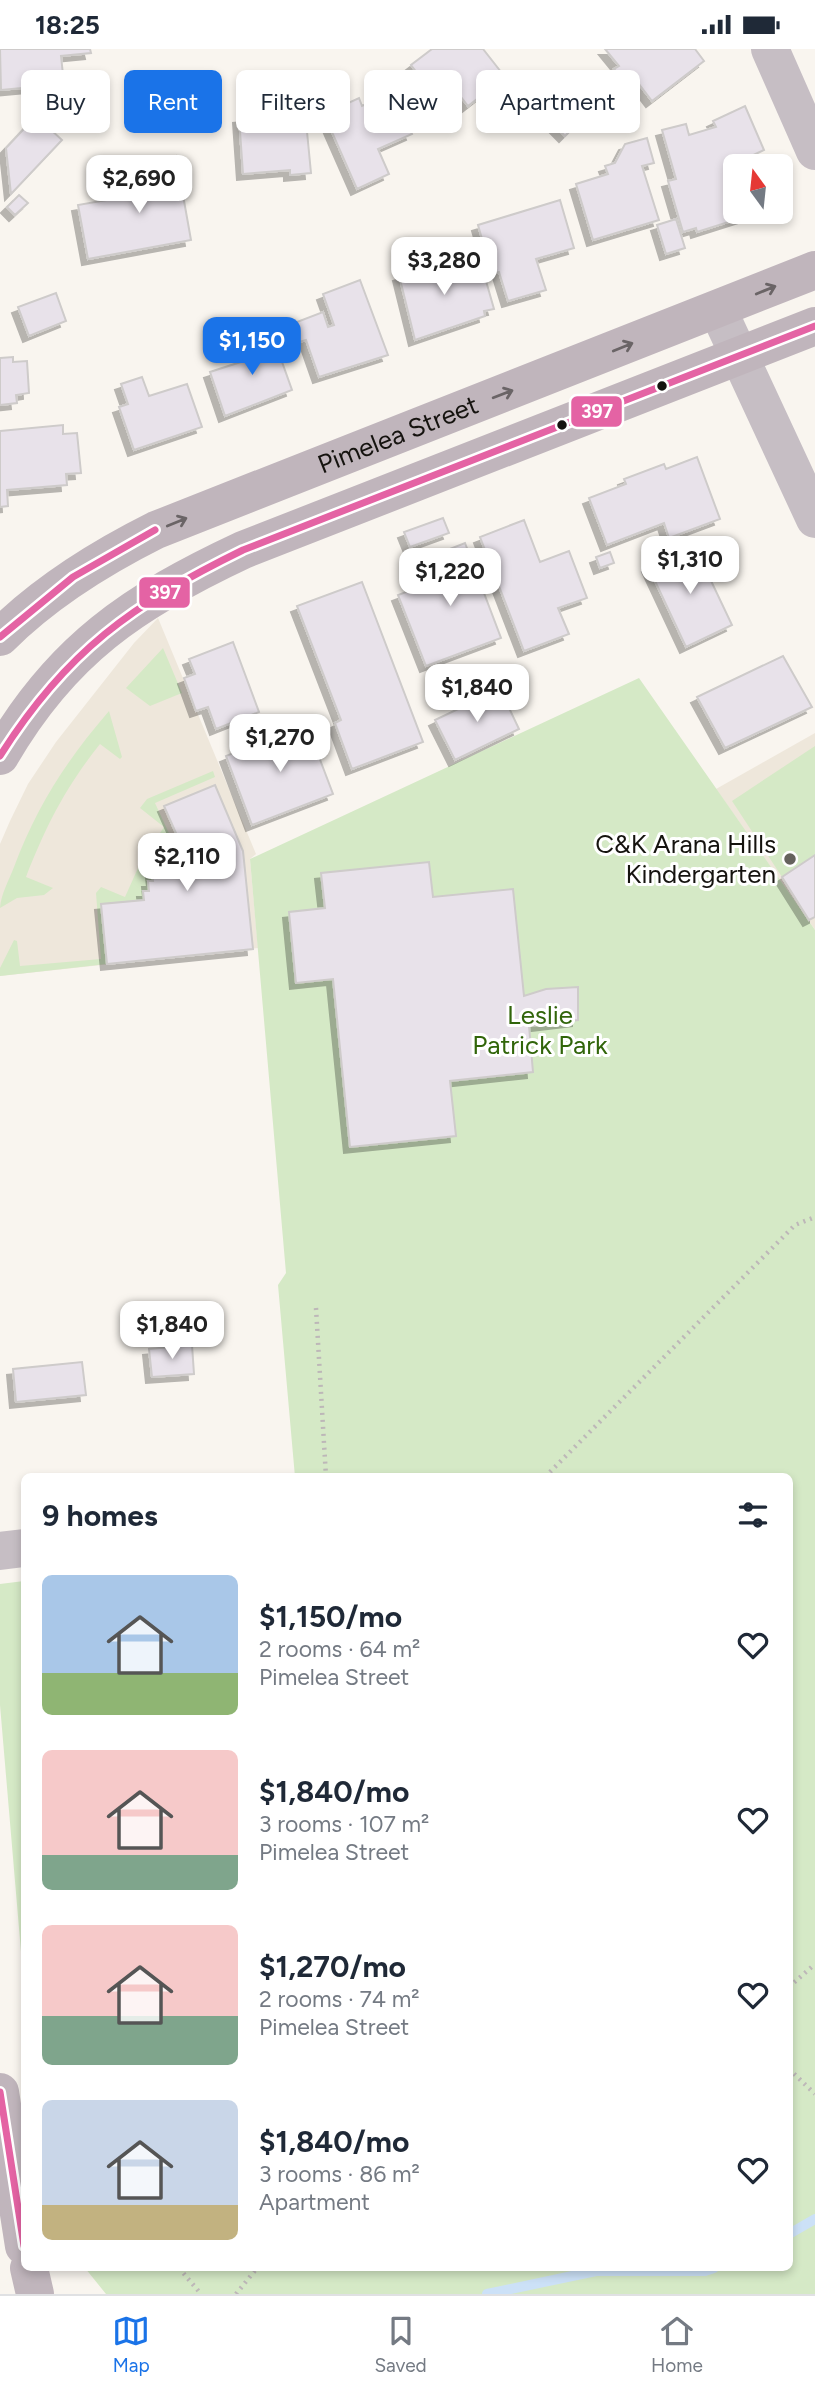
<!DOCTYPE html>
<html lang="en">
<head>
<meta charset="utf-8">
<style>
	:root { --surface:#fff; --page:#f2f2f3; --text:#1f2937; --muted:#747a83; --line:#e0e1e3; --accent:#1a73e8 }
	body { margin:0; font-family:Figtree,sans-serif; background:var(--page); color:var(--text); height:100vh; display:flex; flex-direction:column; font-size:26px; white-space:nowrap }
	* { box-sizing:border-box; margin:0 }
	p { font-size:23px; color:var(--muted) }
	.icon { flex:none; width:38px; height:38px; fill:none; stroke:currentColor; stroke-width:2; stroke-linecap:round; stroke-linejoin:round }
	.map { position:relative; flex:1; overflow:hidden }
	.details { position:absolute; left:21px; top:1424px; width:772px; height:798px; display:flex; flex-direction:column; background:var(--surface); border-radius:10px; box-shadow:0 4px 10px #0003 }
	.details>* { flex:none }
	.banner { position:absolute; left:21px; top:21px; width:774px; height:63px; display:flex; gap:14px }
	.needle { width:46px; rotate:345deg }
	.fabs { position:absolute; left:723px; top:105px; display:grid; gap:14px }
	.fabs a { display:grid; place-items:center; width:70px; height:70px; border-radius:10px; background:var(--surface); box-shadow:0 4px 10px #0003; font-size:35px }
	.price { position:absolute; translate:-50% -60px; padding:0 16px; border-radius:14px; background:#fff; color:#222; font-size:23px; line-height:46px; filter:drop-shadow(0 2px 4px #0008) }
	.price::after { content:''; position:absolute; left:50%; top:42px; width:21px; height:16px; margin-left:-10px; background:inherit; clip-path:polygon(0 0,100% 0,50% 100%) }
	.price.active { background:var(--accent); color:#fff }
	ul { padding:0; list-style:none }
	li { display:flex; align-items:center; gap:21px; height:175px; padding:0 21px }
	li span { display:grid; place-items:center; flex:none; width:196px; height:140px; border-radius:10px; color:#555 }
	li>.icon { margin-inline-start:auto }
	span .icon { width:84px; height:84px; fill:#fffc; stroke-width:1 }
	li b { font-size:30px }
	h2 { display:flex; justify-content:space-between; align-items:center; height:84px; padding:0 21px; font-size:30px }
	.tag { padding:0 24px; border-radius:10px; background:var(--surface); box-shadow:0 4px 10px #0003; font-size:24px; line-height:63px }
	.tag.active { background:var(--accent); color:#fff }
	.status { display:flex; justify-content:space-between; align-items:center; height:49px; padding:0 35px; background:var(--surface); direction:ltr }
	.status svg { height:19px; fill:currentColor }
	.tab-bar { display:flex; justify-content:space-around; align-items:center; height:98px; border-top:2px solid var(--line); background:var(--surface); font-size:19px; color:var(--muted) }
	.tab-bar a { display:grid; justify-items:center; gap:4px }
	.tab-bar .active { color:var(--accent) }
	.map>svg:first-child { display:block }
</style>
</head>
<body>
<div class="status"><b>18:25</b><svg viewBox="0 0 49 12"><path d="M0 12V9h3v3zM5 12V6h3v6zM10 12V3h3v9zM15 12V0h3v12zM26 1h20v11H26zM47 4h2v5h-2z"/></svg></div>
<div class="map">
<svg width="815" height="2245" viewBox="0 0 815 2245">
	<defs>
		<filter id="shadow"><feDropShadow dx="-6" dy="6" stdDeviation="0" flood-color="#0004"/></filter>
	</defs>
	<rect width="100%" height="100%" fill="#f9f5ef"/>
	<path fill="#eee7db" d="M158,569L256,805L250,810L258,899L0,927V795L10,772L28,735L56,693L134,594Z
		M815,684V881L716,740Z"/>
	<path fill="#d5e9c6" d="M163,599L182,644L150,657L126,639Z
		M639,629L815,881V2245H106L85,2219H789V1428H295L278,1236L286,1224L250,810Z
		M109,662L122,708L120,710L100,695C65,739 46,777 26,828L53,839L44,846L17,849L0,859C1,845 9,831 14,818C37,757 66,712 109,662Z
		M815,697V806L782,828L732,752Z
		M213,722L215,728L155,754L178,804L150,799L164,778L140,759L147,750Z
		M143,808L151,814L153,832L149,842L143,843L144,851L101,856L107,915L0,927V919L14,891L17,892L20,917L101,910L96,844L101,838L125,848Z
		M24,1532V1938L0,1656V1535Z"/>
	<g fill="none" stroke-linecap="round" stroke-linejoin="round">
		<path stroke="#cce1f7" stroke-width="10" d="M789,2185L815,2170
			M487,2245L596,2222H705L714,2219"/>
	</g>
	<path fill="#e8e2ea" stroke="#cecbca" stroke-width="2" filter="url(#shadow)" d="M0,0H90L91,4L61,7L64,35L1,41Z
		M432,0H483L505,28L468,57L457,43L441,55L411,16Z
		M605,0H695L704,12L652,52L635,30L625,33L614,20L619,17Z
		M393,43L412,85L378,100L389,125L357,140L324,65L359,49L362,57Z
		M552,48L562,59L549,71L539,60Z
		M745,57L764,101L743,111V117H735V163H753L754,165L697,183L696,179L683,183L668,132L676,130L662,81L686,75L689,86L716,78L713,72Z
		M305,62L311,124L290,126V121L243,125L239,68Z
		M566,64L577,75L565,87L555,77Z
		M36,67L62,91L11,145L6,99Z
		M647,89L654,114L642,117L659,171L593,191L576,135L608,125L605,117L615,114L625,95Z
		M176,107L191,191L88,210L78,156L147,144L141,114Z
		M19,146L28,154L15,166L7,158Z
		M560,151L574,199L536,210L546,241L508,252L499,223L492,225L478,176Z
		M676,170L685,199L666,205L657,176Z
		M462,208L467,226L472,225V228L484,225L494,260L484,262L485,267L415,291L399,226Z
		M360,231L388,306L319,328L306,291L296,294L289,276L323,263L328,278L334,276L323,245Z
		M56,244L66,272L29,287L18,258Z
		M266,280L273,300L277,299L292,341L225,367L210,323L253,309L245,288Z
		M13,308V313L27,312L29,344L16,346L17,354L0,356V309Z
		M142,328L149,347L187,335L202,378L134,401L119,358L128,355L121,335Z
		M63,376V385L77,384L81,424L66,425L67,436L7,441L8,457L0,458V382Z
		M697,408L720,470L669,489L664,474L607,496L589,449L626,435L624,430L664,415L666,420Z
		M443,469L449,484L410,498L404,483Z
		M524,471L540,513L569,502L587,549L558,559L569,585L524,602L480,488Z
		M465,494L501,589L426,617L398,546L433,533L424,510Z
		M694,496L732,576L686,598L648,517Z
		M610,503L614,514L600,519L596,508Z
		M362,533L423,693L352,720L335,674L341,671L297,557Z
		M233,593L259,663L216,680L208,658L196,662L184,629L195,625L189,610Z
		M783,607L812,658L725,699L697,648Z
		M500,640L519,680L455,711L435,671Z
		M306,675L313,694L320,692L326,706L319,708L333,745L252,776L226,707Z
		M215,736L243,802L253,900L107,915L101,855L144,851L143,842H149L148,832H153L151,814L182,810L184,828H188L187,809L164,757Z
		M815,806V868L809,871L782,828Z
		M429,813L433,848L513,840L524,947L546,940L578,938V971L529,977L533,1023L450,1032L456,1087L350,1098L333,930L296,934L289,863L325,859L321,824Z
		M192,1296L194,1325L152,1328L149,1300Z
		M82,1313L86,1346L16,1353L13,1320Z"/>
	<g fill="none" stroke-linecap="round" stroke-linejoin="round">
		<path stroke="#bdb7b8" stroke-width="4.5" stroke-dasharray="2 5" stroke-linecap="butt" d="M316,1259L326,1428
			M545,1428L795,1176L815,1168
			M789,1938L815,1915
			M23,2008H24
			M789,2020L815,2045
			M179,2219L201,2245
			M236,2245L257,2219"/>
		<path stroke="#c6bec4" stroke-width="38" d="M770,0L815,102
			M718,261L815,470
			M0,1502L24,1499"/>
		<g stroke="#c0b5bc" stroke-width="38">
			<path id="s1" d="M0,588C45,543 100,509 156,481L815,221"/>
			<path d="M0,707C61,601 134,552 243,501L815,277"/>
			<path d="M0,2043L24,2197"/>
			<path d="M29,2219L35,2245"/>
		</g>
		<g stroke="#fff" stroke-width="12">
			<path id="bus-1" d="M0,588L73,528L155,481
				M0,707C66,602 133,555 243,501L815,277
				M0,2043L24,2197"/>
		</g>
		<use href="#bus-1" stroke="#e463a4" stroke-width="7"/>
	</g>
	<defs><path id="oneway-shaft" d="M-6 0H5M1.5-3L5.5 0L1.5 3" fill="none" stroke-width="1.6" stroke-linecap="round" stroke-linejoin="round" transform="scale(1.75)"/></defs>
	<g stroke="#6a6466">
		<use href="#oneway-shaft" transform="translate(766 241) rotate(-22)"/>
		<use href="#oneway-shaft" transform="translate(623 298) rotate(-22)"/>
		<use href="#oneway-shaft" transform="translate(503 345) rotate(-21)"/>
		<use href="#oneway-shaft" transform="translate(177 473) rotate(-22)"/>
	</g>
	<g fill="#15130f" stroke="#fff" stroke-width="2.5">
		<circle cx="662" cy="337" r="6"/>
		<circle cx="562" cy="376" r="6"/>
	</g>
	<circle fill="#65625d" stroke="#fff" stroke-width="2.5" cx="790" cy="810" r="7"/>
	<g text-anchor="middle" stroke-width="6" stroke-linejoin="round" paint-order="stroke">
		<g font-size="26" fill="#15130f" stroke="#fff">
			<text dy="9" stroke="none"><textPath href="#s1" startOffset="450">Pimelea Street</textPath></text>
		</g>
		<g font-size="26" fill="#15130f" stroke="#fff" text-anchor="end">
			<text x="776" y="804">C&amp;K Arana Hills<tspan x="776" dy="30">Kindergarten</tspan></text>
		</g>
		<g font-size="26" fill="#31650a" stroke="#fff">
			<text x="540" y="975">Leslie<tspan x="540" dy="30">Patrick Park</tspan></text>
		</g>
	</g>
	<g stroke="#fff" stroke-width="2.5">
		<rect x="570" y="346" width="53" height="33" rx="7" fill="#e463a4"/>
		<rect x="138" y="527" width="53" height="33" rx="7" fill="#e463a4"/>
	</g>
	<g font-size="19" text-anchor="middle" font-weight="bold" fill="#fff">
		<text x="597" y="369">397</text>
		<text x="165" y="550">397</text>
	</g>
</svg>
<div class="fabs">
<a><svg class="needle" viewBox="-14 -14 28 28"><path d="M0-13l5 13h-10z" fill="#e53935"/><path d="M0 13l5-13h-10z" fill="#747a83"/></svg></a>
</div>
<b class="price" style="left:139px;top:166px">$2,690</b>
<b class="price" style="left:444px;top:248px">$3,280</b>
<b class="price active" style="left:252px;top:328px">$1,150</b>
<b class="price" style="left:690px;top:547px">$1,310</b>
<b class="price" style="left:450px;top:559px">$1,220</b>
<b class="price" style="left:477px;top:675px">$1,840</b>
<b class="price" style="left:280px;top:725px">$1,270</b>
<b class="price" style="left:187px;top:844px">$2,110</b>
<b class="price" style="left:172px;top:1312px">$1,840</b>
<div class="banner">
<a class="tag">Buy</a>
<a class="tag active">Rent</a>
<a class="tag">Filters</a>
<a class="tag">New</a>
<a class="tag">Apartment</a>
</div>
<section class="details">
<h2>9 homes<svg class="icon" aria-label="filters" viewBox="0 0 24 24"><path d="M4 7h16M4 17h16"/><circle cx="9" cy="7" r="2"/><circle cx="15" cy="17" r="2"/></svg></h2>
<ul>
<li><span style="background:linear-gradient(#a9c7e8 70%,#8fb573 0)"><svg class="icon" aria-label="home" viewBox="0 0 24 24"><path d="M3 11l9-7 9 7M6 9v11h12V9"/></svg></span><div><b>$1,150/mo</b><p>2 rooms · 64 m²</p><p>Pimelea Street</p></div><svg class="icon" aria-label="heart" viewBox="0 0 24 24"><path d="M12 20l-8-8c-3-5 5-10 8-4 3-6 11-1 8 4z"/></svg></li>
<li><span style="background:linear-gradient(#f6c9c9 75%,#7fa58c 0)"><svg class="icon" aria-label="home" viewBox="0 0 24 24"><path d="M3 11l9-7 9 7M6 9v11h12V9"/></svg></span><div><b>$1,840/mo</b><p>3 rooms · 107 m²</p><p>Pimelea Street</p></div><svg class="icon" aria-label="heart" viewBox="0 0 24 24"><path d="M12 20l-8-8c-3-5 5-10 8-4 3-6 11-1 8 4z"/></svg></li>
<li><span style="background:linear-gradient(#f6c9c9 65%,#7fa58c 0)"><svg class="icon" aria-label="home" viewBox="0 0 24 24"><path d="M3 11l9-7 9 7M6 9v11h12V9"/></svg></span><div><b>$1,270/mo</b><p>2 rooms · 74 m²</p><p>Pimelea Street</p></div><svg class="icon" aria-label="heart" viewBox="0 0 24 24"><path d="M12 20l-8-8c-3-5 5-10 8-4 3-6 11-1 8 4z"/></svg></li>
<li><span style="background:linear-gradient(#c9d6e8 75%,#c2b280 0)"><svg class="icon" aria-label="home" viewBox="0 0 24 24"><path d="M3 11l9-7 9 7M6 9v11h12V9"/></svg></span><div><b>$1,840/mo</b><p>3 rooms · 86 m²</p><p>Apartment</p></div><svg class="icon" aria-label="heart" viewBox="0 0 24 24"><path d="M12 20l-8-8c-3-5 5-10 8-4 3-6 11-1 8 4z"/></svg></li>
</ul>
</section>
</div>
<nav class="tab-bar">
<a class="active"><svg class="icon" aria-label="map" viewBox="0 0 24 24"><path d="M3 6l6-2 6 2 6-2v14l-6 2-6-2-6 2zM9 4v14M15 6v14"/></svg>Map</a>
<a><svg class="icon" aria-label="saved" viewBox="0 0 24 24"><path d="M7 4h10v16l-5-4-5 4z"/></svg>Saved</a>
<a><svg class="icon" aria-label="home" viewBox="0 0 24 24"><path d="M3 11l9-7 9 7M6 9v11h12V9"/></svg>Home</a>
</nav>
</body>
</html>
